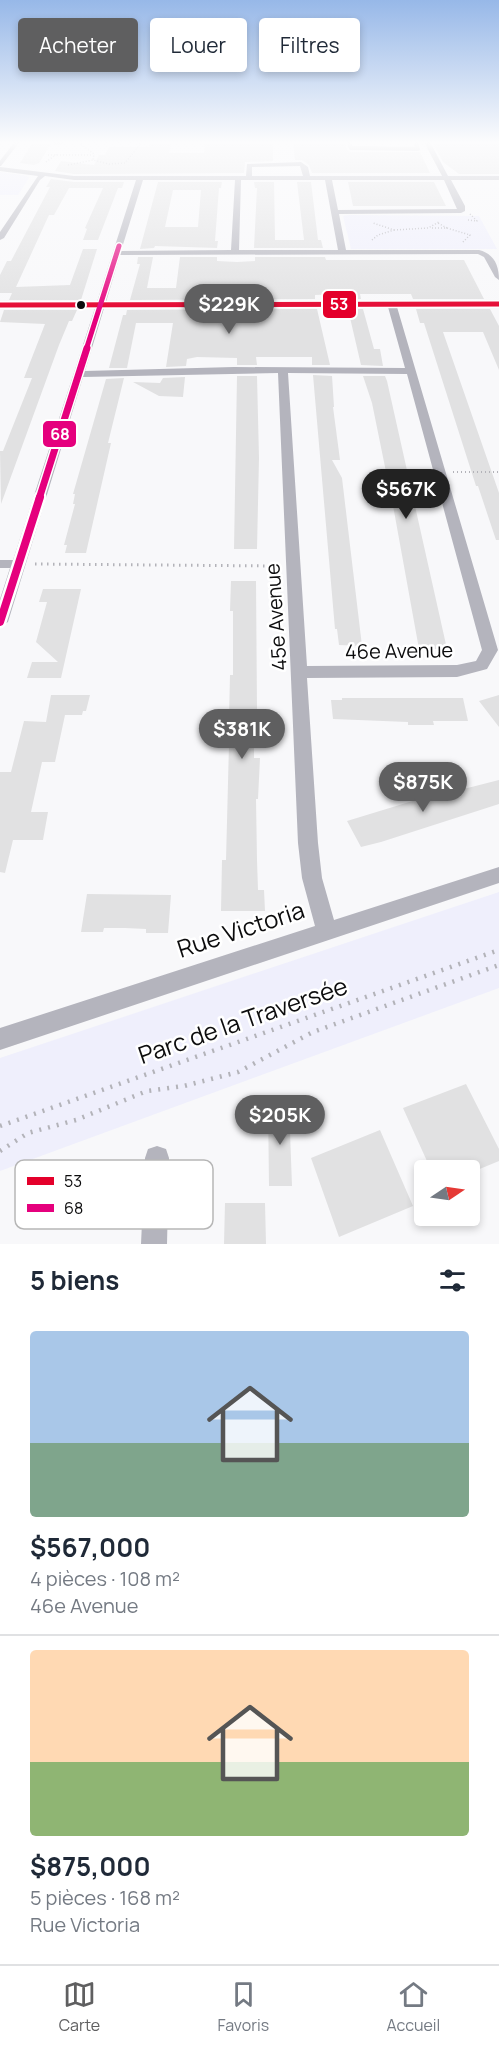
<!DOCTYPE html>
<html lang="fr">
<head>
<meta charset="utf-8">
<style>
	:root { --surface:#fff; --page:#f6f6f7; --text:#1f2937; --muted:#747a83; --line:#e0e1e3; --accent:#5f5f60 }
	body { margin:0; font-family:Manrope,sans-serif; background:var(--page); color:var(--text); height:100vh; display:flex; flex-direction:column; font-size:22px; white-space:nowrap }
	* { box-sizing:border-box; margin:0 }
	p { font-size:20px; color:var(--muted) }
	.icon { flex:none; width:33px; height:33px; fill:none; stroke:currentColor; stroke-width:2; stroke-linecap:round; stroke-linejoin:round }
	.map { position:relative; height:1244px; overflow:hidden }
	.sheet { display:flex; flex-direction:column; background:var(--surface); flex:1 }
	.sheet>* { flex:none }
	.top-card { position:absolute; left:18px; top:18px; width:464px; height:54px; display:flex; gap:12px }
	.needle { width:39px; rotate:77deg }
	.controls { position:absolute; left:414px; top:1160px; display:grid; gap:12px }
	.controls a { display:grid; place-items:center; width:66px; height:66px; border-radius:6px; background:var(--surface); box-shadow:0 3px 9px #0003; font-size:30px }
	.price { position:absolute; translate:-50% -51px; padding:0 14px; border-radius:21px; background:var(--accent); color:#fff; font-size:20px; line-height:39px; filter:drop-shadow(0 2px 3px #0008) }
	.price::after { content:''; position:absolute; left:50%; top:36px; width:18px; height:14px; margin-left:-9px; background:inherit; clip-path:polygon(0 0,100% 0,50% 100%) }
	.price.current { background:#222; color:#fff }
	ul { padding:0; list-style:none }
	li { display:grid; align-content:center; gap:12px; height:318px; padding:0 30px }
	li+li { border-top:2px solid var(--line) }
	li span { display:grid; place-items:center; height:186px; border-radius:6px; color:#555 }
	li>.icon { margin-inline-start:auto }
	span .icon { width:108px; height:108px; fill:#fffc; stroke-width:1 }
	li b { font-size:26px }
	h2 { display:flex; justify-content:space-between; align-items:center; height:72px; padding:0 30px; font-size:26px }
	.pill { padding:0 21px; border-radius:6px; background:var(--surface); box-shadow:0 3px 9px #0003; font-size:21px; line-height:54px }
	.pill.current { background:var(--accent); color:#fff }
	.tabs { display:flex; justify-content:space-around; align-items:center; height:84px; border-top:2px solid var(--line); background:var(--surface); font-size:16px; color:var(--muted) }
	.tabs a { display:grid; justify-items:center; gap:3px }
	.tabs .current { color:var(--accent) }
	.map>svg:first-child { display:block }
</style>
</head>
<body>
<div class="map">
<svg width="499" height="1244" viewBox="0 0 499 1244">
	<rect width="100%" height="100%" fill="#f8f8fa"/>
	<path fill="#efeffc" d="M0,172L27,176L29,178L18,195H0Z
		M348,215L479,216L497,249H351L343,216Z
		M499,892V988L0,1171V1058Z"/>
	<path fill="#e1e1e2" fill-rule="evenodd" d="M33,142H52L39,163L34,165L20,163Z
		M172,142L169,153H204L205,142H273V161L245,162L244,173L74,174L55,171L61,161L94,165L99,155H105L109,147H149L150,143Z
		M293,142H345L347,150L351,152H420L430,173H312L309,165L302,160H295Z
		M432,142H499V174H459L443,162Z
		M51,179L74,182H124L122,188H118L98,240H83L87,229L85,228L103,188H69L54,215H49L16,287L70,285L83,249H97L81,300H9L12,293H0V275L7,261H11L50,187H46Z
		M158,182H222L221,188H219L215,241H218L217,248L155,246L154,248L140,249ZM173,190H201L198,227H165Z
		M254,182H274L275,240H304L297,182H311L318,240H321L323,248H254L257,188H255Z
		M348,182H434L446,206H353Z
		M138,257H153L147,288H176L180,257H217V261L237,262L255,261V257H325L326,260H464L484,299H413L411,294H360L361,299H345L336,294L315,295V299L130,300L140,264H137Z
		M317,309L330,365H312V357H256L257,365H237V358L197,357L187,359L186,366L166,367L173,323H136L127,368H109L123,315H126L127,310Z
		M348,309H363L374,349H380L383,366L361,365Z
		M416,309H490L499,326V370L483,332H443L499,493V540H496L478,486H476L424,323H420Z
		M4,310H77L72,321H69L59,345L1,504L0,451H3L32,378H24L45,324L0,322Z
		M313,375L332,376L334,407H333L340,460H332L342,478L362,646L339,645L337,629H335Z
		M237,376H257L259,458L257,549H234Z
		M363,376H385L387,381L447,649H419L394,511L372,403Z
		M185,377L183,397L159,396L133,382L160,383L163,378Z
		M124,378L108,443H111L86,553H65L67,545H64L75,504H73L75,494H73L106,379Z
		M231,581H256L257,710H254V758H260L258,799H256L257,860L258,890H264L265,911H221L222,860H226L229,744H215L216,720H229L230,675H233V611H230Z
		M43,589H81L61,678H27L32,662H58L36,642L47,602H39Z
		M51,695H90L86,711H83L82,715H65L55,762H42L31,812H48L43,840H13L5,873L0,872V772H11L24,721L46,722Z
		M499,695V727L479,701Z
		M342,698H463L468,721H433L434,725H408V722L333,719L331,700H342Z
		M499,780V804L381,842L361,847L347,821L442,792L444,794Z
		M87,894L171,895L168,933H146V929L125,928H104L103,932H81Z
		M466,1084L499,1149V1161L470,1173V1170H431L403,1108Z
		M268,1105H289L292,1186H269Z
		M380,1130L413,1206L339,1237L311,1158Z
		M225,1203H265L266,1244H224Z"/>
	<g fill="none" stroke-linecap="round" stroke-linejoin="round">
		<path stroke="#b3b3b9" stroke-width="1.5" stroke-dasharray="1 2" stroke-linecap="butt" d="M88,142L80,144L94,154L93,160L109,164L125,163L142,142
			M88,142L140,143
			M48,155H93
			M46,162L57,154
			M68,165L93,160
			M468,220L477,221L470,214
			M432,228H447L438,223
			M447,228L470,235L463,242
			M394,230L428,228L439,222
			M372,240L378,235L394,230L373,223"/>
		<path stroke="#b3b3b9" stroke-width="2" stroke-dasharray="1 3" stroke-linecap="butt" d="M453,472H499"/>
		<path stroke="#b3b3b9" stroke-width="3" stroke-dasharray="1.5 4.5" stroke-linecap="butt" d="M35,564L278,566"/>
		<path stroke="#b3b3b9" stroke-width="4.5" stroke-dasharray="2 7" stroke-linecap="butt" d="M0,1126L499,950
			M0,1151L28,1133L76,1120L147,1091L184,1086L238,1072L313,1032L499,965"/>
		<path stroke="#b4b4bd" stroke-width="4" d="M349,142L351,148L418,149L415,142
			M56,143L61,142
			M0,164L17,142"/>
		<path fill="#b4b4bd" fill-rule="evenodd" d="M424,142H430L448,176H499V180H451L465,206V211L461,213L339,214L346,250H479C494,254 499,265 499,280L495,277L484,257L478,254L120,255L106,302L499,301V307H397L498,650L487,669L457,677L307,678L318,843L322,878L334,920L499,867V883L0,1050V1028L315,926L302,878L298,843L278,373L83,377L8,622L0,627V599L10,568H0V560H13L95,308H0V302H97L136,180H74L45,176L40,180L4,238L0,240V232L38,176L0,171V167L74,176H246L247,164L301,162L308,167L310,176H442ZM300,166L303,176H252V167ZM143,180H235L231,250L121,251ZM241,180H325L338,250H239ZM332,180H444L457,209L338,210ZM388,307L405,368L234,367L85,371L104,308ZM288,373L407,374L482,650L476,661L457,665L307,666Z
			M157,1146L166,1149L169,1158L167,1244H141L145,1158L148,1149Z"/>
		<g stroke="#fff" stroke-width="8">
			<path id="bus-1" d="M0,305L499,304"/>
		</g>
		<g stroke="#fff" stroke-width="8">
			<path id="bus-2-far2" d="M86,350L119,246"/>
		</g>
		<g stroke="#fff" stroke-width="10">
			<path id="bus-2-far1" d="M39,499L87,348"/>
		</g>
		<g stroke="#fff" stroke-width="13">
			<path id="bus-2" d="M0,622L40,497"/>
		</g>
		<use href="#bus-1" stroke="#e4002b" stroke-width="5"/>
		<use href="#bus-2-far2" stroke="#e5007d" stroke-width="5"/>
		<use href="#bus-2-far1" stroke="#e5007d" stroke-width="7"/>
		<use href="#bus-2" stroke="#e5007d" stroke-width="8"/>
	</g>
	<linearGradient id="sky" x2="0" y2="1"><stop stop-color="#97b8e8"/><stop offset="0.45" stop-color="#fcfcfd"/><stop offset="1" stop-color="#fcfcfd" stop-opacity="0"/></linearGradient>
	<rect width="499" height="316" fill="url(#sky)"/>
	<circle fill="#0c0c0d" stroke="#fff" stroke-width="2" cx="81" cy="305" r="5"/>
	<g text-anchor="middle" stroke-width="5" stroke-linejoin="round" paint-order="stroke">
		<g font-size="20" fill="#0c0c0d" stroke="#fff">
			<text transform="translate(276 617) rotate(-94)" y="7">45e Avenue</text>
			<text transform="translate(399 651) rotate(-1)" y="7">46e Avenue</text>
		</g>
		<g font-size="24" fill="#0c0c0d" stroke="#fff">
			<text transform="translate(241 930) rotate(-18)" y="8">Rue Victoria</text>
			<text transform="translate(243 1021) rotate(-19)" y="8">Parc de la Traversée</text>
		</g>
	</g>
	<rect x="15" y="1160" width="198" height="69" rx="9" fill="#fff" stroke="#b6b6b6" stroke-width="1.5"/>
	<rect x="27" y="1177" width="27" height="8" fill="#e4002b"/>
	<rect x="27" y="1204" width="27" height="8" fill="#e5007d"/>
	<g font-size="16" fill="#0c0c0d">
		<text x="64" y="1187">53</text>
		<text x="64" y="1214">68</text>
	</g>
	<g stroke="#fff" stroke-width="2">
		<rect x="322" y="290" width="35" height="29" rx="6" fill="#e4002b"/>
		<rect x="42" y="420" width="35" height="28" rx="6" fill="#e5007d"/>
	</g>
	<g font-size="16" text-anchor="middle" font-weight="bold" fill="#fff">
		<text x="339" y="310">53</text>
		<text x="60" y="440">68</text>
	</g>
</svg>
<div class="controls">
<a><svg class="needle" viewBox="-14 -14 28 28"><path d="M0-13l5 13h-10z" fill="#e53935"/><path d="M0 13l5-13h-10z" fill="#747a83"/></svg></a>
</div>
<b class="price" style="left:229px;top:335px">$229K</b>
<b class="price current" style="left:406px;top:520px">$567K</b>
<b class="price" style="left:242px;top:760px">$381K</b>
<b class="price" style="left:423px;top:813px">$875K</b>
<b class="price" style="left:280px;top:1146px">$205K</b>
<div class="top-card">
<a class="pill current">Acheter</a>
<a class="pill">Louer</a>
<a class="pill">Filtres</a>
</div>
</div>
<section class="sheet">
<h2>5 biens<svg class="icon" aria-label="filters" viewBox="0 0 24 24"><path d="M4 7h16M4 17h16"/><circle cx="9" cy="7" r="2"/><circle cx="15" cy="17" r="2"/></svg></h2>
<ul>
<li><span style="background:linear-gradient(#a9c7e8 60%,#7fa58c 0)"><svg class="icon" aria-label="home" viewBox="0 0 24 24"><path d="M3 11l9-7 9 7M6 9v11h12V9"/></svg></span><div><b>$567,000</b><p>4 pièces · 108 m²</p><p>46e Avenue</p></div></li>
<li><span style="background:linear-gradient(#ffd9b3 60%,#8fb573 0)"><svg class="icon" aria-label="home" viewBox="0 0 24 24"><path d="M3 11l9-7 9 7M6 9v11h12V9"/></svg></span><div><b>$875,000</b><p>5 pièces · 168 m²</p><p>Rue Victoria</p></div></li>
</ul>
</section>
<nav class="tabs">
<a class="current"><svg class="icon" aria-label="map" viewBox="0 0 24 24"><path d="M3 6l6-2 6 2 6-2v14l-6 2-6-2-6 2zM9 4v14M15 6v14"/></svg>Carte</a>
<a><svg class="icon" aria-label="saved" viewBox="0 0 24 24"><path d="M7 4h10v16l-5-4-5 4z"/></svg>Favoris</a>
<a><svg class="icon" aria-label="home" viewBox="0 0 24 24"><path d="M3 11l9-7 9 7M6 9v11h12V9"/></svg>Accueil</a>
</nav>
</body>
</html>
